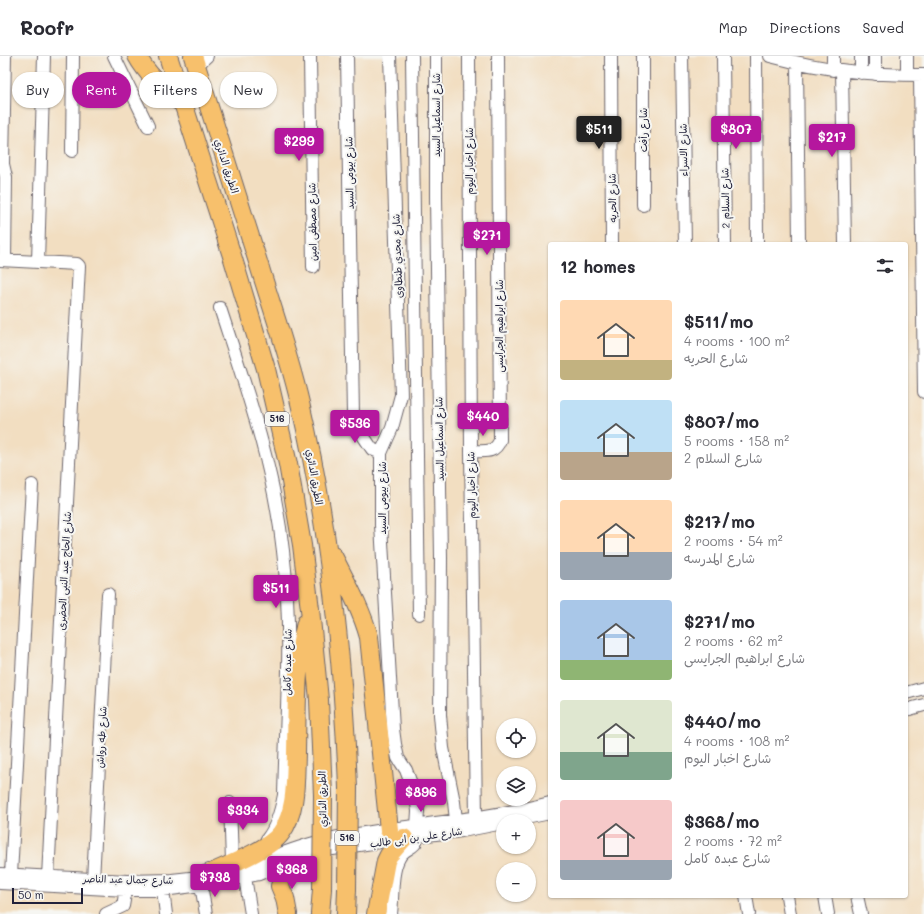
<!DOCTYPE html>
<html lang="en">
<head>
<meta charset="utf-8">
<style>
	:root { --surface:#fff; --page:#f7f7f7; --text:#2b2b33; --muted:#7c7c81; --line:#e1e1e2; --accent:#b5179e }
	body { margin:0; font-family:Mali,"Playpen Sans Arabic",sans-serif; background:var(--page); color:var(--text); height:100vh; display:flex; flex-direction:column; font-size:15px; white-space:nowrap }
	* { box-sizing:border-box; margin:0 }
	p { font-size:13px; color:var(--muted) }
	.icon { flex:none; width:22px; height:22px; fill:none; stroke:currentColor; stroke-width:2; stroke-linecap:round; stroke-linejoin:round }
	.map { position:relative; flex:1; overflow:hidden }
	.side { position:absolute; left:548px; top:186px; width:360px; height:656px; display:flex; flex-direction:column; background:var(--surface); border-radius:4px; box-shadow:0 1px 3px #0004 }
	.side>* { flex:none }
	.top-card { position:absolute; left:12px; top:16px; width:380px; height:36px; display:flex; gap:8px }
	.controls { position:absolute; left:496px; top:662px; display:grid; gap:8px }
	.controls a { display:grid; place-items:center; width:40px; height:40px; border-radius:50%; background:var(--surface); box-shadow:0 1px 3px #0004; font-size:20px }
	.scale { position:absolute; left:12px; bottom:10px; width:71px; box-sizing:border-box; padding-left:4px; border:2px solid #22223b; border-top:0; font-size:11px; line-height:14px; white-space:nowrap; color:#22223b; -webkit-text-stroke:3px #f6f6f2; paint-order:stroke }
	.price { position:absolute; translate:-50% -34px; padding:0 9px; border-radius:4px; background:var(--accent); color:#fff; font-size:13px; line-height:26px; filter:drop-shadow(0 1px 2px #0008) }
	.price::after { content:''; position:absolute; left:50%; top:24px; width:12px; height:9px; margin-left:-6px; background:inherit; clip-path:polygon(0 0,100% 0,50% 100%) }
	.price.current { background:#222; color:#fff }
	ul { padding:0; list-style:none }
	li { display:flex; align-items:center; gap:12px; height:100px; padding:0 12px }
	li span { display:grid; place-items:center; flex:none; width:112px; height:80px; border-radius:4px; color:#555 }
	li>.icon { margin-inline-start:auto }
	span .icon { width:48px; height:48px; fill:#fffc; stroke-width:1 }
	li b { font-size:17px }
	h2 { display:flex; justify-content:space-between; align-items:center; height:48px; padding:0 12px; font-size:17px }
	.chip { padding:0 14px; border-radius:18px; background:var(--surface); box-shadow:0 1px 3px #0004; font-size:14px; line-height:36px }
	.chip.current { background:var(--accent); color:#fff }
	header { display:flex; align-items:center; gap:24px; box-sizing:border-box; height:56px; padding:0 20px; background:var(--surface); border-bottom:1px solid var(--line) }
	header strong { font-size:19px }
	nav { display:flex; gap:22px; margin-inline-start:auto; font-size:14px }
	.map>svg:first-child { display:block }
</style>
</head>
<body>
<header>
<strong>Roofr</strong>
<nav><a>Map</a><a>Directions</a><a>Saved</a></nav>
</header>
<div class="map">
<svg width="924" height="858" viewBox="0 0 924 858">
	<rect width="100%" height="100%" fill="#f6f6f2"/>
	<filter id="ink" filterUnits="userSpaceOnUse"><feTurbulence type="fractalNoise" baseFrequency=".025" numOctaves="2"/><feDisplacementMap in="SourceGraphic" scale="8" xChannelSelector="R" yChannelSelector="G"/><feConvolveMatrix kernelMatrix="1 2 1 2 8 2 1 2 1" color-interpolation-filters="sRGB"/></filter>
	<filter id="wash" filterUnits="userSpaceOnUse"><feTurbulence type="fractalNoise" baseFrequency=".012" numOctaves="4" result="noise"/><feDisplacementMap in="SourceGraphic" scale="16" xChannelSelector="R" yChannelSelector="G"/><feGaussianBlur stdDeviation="0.9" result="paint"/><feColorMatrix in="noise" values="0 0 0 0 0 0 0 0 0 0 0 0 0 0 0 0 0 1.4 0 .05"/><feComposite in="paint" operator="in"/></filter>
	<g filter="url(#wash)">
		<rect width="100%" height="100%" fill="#f2dec1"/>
	</g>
	<g filter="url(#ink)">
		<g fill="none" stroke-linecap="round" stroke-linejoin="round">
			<g stroke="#6b646a" stroke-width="14">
				<path id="minor" d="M5,0L3,108L6,121L5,204
					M114,0L148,70
					M310,0L313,211
					M347,0L353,360L362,378L372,393L381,397V469L393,673L395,688L398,702L406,714L416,741L418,755L417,770
					M412,0L419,558
					M436,0V141L441,502L440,659L443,692L454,746L456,764
					M469,0L471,395L476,762
					M611,0L612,188
					M643,0V149
					M682,0L685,188
					M723,0L725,188
					M756,0L757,188
					M770,0C823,14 869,19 924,19
					M797,7L799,188
					M196,10L207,0
					M833,14V0
					M842,15L845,188
					M861,17V0
					M875,18V0
					M907,19V0
					M920,19L924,336
					M72,95L73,0
					M0,204L77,208L79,210L48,821
					M38,206L44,0
					M220,252C246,332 274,411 283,495C293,575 286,658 284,739C281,754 277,771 267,783
					M471,395C484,395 495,398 500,384L498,0
					M381,397L392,372L401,339L390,0
					M906,637L924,632
					M906,654L924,649
					M230,747L232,805
					M511,765L550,757
					M237,813C273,802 307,786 345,780C413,768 483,764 550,747
					M0,818L127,825L172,824L199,821
					M11,819L32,429
					M245,821L251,858
					M192,822L209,814
					M93,824L108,538
					M0,827L126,834H163L201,829L259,818L305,799L326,794L418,780L462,775L503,767
					M201,829L206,858
					M163,834L166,858
					M746,840L749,858
					M787,840L790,858
					M825,840L828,858
					M857,840L861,858
					M106,858L123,850L127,827
					M391,858C393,842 391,816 399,802C404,791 416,794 418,780"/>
			</g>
			<g stroke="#6b646a" stroke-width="20">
				<path id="highway" d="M137,0C148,20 165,35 183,48
					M168,0L233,203L266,313L288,408L302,489L310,553L319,644L323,739
					M193,0C215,70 237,139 259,209C273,255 289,300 300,347C330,474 343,602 348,732
					M333,500C346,526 361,552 369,581L389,774
					M204,820C224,811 269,794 281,777C297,755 295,723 296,697C297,655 295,608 306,567
					M280,830L285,842L288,858
					M320,858L322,833
					M346,858L347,833
					M376,858L386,805L389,799L404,782"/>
			</g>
			<use href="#minor" stroke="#fff" stroke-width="12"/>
			<use href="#highway" stroke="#f7c06c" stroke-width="18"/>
			<g stroke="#6b646a" stroke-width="20" stroke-linecap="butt">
				<path id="highway-bridge" d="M322,833L323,739
					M347,833L348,732"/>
			</g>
			<use href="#highway-bridge" stroke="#f7c06c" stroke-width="18"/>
		</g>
	</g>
	<g text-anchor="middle" stroke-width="4" stroke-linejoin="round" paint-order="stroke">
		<g fill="#f6f6f2" stroke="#626272" stroke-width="1">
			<rect x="265" y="356" width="24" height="14" rx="3"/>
			<rect x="335" y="775" width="24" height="14" rx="3"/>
		</g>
		<g font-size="9" font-weight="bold" fill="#22223b">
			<text x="277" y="366">516</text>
			<text x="347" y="785">516</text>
		</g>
		<g font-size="10" fill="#22223b" stroke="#f6f6f2">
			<text transform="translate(436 59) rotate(-90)" y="4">شارع اسماعيل السيد</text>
			<text transform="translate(643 74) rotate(-90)" y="4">شارع رأفت</text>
			<text transform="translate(683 94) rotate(-91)" y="4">شارع الاسراء</text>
			<text transform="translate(469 105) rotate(-90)" y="4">شارع اخبار اليوم</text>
			<text transform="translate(227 110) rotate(72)" y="4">الطريق الدائري</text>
			<text transform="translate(349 117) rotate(-91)" y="4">شارع بيومى السيد</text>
			<text transform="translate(612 142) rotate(-91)" y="4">شارع الحريه</text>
			<text transform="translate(725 142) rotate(-91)" y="4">شارع السلام 2</text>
			<text transform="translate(312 166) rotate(-91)" y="4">شارع مصطفى امين</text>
			<text transform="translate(397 200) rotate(-92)" y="4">شارع مجدي طنطاوى</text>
			<text transform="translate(499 270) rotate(-90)" y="4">شارع ابراهيم الجرايسى</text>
			<text transform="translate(439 383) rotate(-91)" y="4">شارع اسماعيل السيد</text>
			<text transform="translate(315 421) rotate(80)" y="4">الطريق الدائري</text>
			<text transform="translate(471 429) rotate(-91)" y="4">شارع اخبار اليوم</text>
			<text transform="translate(382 442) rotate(-90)" y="4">شارع بيومى السيد</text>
			<text transform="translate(64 515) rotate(-87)" y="4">شارع الحاج عبد النبى الحضرى</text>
			<text transform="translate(287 606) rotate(-89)" y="4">شارع عبده كامل</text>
			<text transform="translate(101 681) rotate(-87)" y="4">شارع طه رواش</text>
			<text transform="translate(322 743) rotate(-91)" y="4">الطريق الدائري</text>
			<text transform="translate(416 781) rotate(-8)" y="4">شارع على بن ابى طالب</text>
			<text transform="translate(128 823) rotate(1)" y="4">شارع جمال عبد الناصر</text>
		</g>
	</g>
</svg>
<div class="controls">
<a><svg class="icon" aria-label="locate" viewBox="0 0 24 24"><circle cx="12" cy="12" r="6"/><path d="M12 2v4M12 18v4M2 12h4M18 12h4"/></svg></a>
<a><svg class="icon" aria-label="layers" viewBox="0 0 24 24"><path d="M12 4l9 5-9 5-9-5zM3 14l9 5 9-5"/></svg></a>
<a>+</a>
<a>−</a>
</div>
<div class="scale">50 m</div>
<b class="price current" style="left:599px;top:94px">$511</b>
<b class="price" style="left:736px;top:94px">$807</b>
<b class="price" style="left:832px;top:102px">$217</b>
<b class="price" style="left:299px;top:106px">$299</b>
<b class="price" style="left:487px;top:200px">$271</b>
<b class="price" style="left:483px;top:381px">$440</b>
<b class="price" style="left:355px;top:388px">$536</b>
<b class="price" style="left:276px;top:553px">$511</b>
<b class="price" style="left:421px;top:757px">$896</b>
<b class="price" style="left:243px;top:775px">$334</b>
<b class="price" style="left:292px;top:834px">$368</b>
<b class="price" style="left:215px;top:842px">$738</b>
<div class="top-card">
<a class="chip">Buy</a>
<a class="chip current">Rent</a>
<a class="chip">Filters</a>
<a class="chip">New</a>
</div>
<section class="side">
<h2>12 homes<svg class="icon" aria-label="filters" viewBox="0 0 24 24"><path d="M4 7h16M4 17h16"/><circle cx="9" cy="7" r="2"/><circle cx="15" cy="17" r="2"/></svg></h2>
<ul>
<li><span style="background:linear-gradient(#ffd9b3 75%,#c2b280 0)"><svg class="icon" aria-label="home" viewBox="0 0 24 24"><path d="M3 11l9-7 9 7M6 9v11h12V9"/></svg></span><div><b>$511/mo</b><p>4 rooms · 100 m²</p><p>شارع الحريه</p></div></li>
<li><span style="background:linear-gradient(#bfe0f5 65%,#b9a48a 0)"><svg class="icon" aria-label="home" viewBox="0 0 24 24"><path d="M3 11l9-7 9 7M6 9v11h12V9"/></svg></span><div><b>$807/mo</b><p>5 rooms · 158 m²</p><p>شارع السلام 2</p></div></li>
<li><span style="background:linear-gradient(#ffd9b3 65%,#9aa5b1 0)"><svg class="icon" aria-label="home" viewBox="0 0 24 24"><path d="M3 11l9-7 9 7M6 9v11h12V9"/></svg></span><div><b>$217/mo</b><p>2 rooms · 54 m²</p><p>شارع المدرسه</p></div></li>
<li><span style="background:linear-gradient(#a9c7e8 75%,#8fb573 0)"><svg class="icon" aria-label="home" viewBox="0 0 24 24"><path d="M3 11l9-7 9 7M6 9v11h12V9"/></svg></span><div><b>$271/mo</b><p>2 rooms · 62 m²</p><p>شارع ابراهيم الجرايسى</p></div></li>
<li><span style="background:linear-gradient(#dfe7d0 65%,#7fa58c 0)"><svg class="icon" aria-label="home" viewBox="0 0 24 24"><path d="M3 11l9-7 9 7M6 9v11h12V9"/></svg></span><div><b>$440/mo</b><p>4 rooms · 108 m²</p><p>شارع اخبار اليوم</p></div></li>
<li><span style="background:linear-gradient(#f6c9c9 75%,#9aa5b1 0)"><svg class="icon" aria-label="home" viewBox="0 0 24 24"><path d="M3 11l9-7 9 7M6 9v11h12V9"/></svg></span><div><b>$368/mo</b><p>2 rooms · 72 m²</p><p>شارع عبده كامل</p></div></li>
</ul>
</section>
</div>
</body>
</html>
